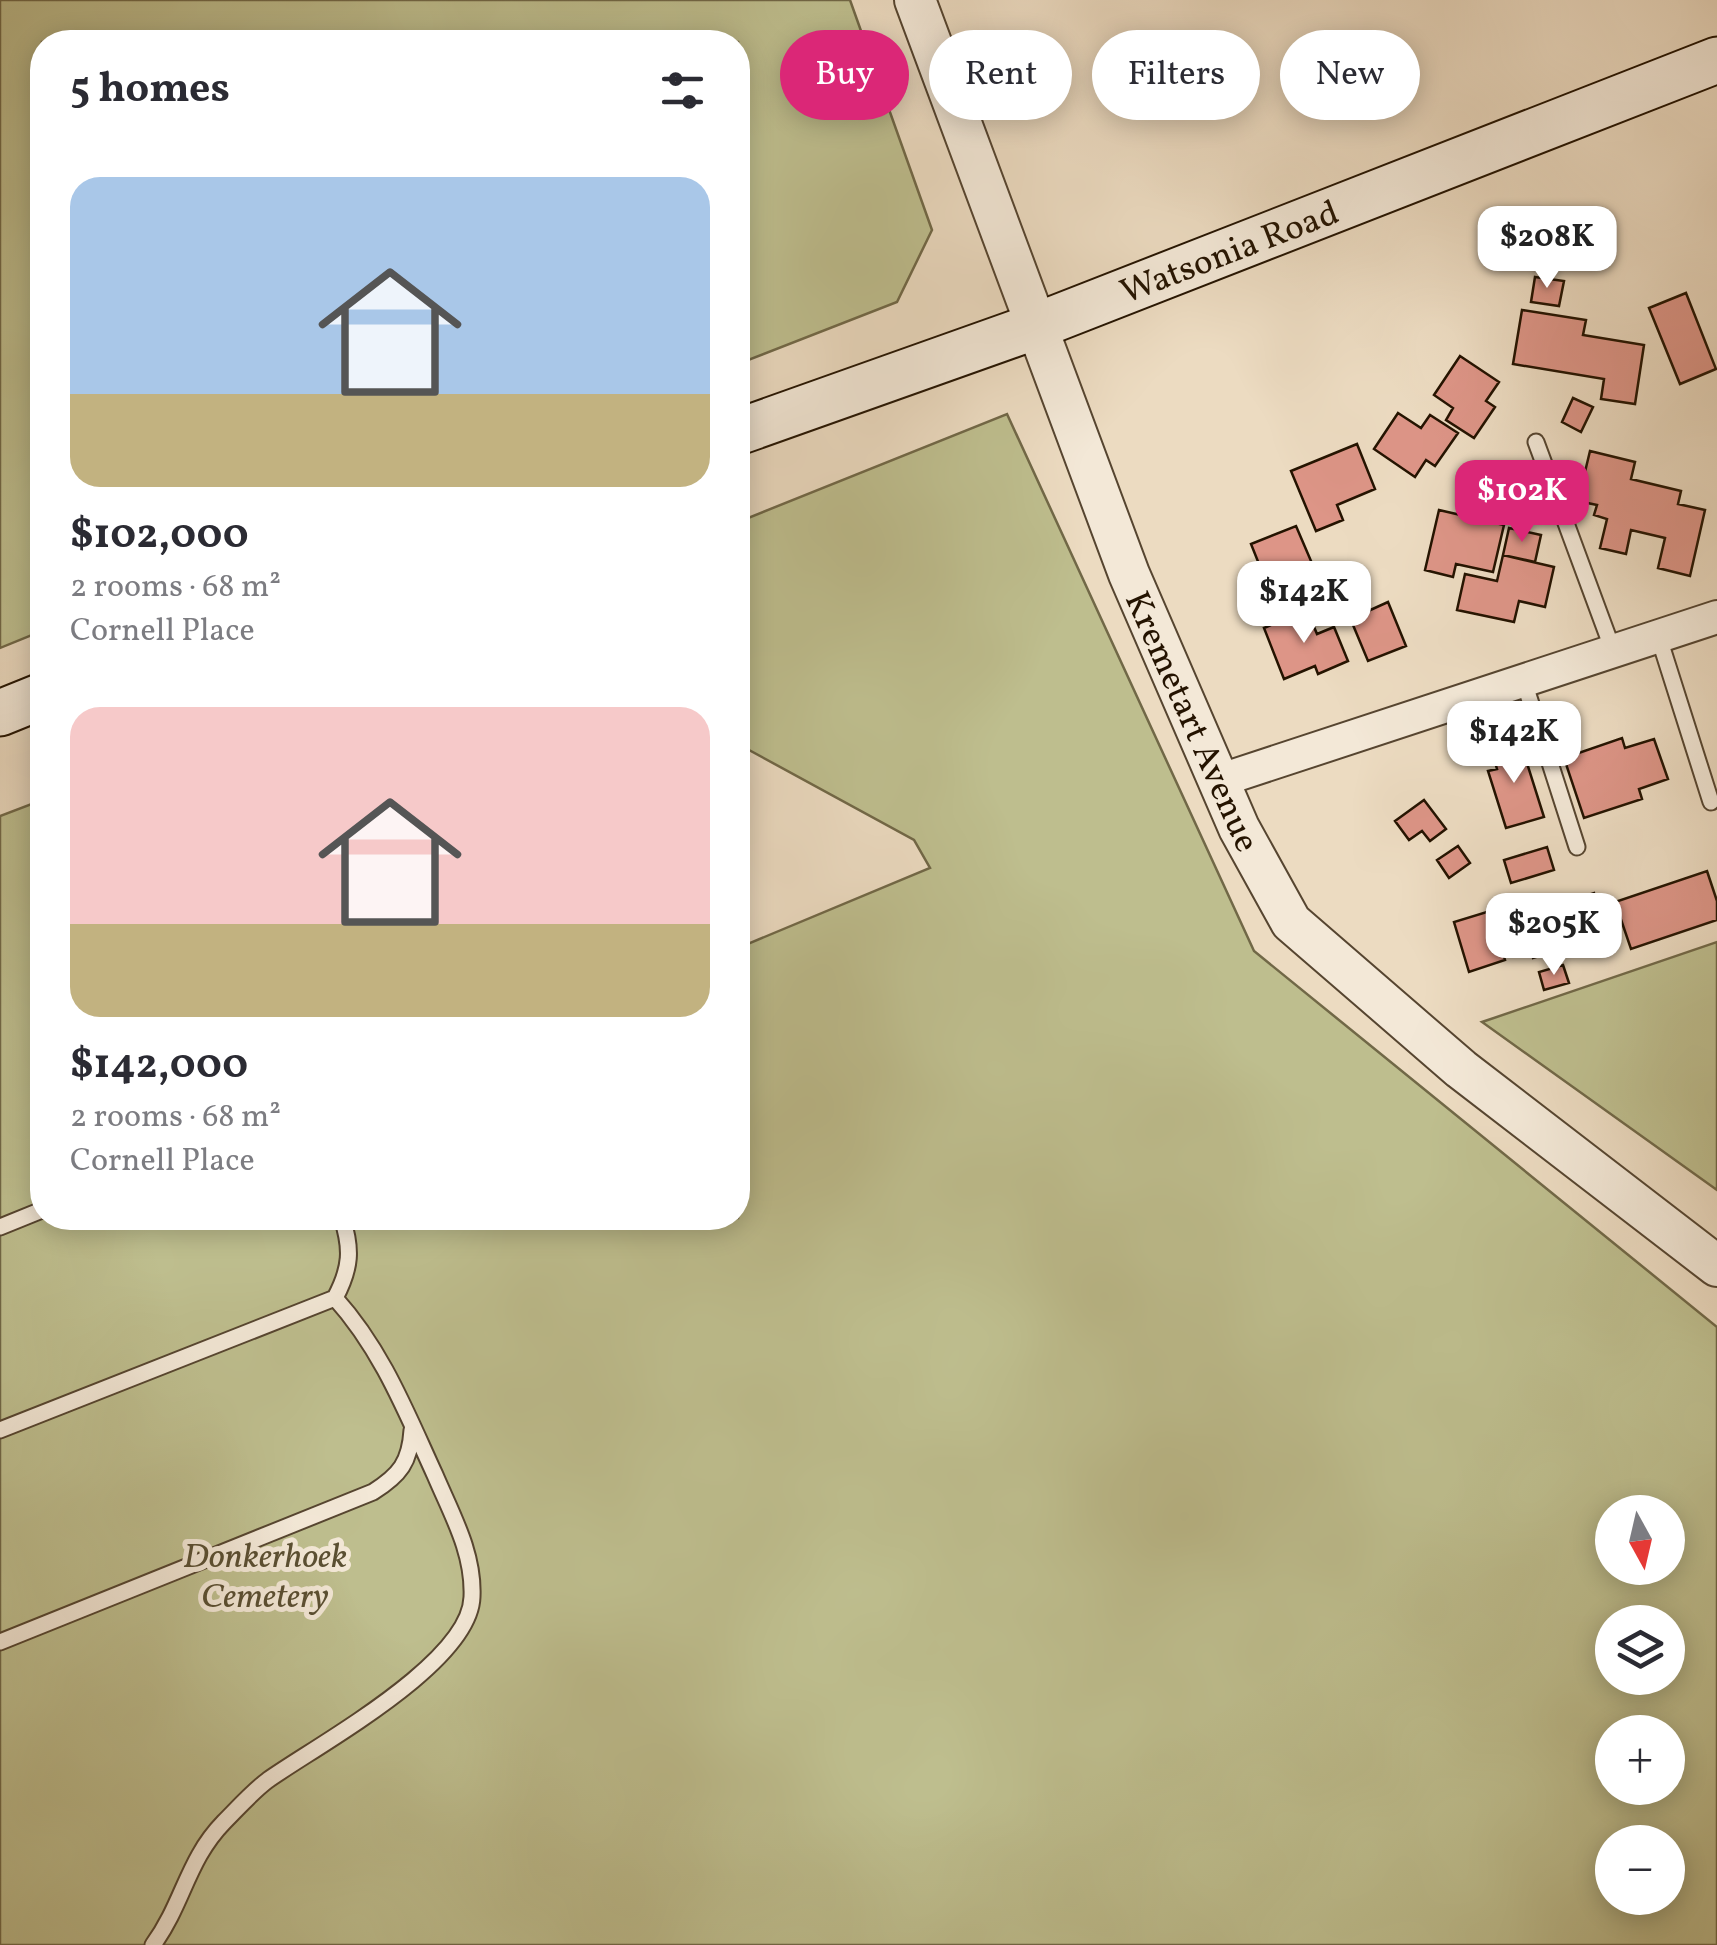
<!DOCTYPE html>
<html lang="en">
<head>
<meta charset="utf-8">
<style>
	:root { --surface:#fff; --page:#f7f7f7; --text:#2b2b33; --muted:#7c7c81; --accent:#db2777 }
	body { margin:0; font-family:Vollkorn,serif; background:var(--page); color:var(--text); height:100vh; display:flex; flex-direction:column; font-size:38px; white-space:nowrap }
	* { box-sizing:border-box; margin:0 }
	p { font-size:32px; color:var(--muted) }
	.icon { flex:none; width:55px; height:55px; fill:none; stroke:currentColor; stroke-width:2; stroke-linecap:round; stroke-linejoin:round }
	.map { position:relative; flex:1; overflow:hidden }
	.drawer { position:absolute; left:30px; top:30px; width:720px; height:1200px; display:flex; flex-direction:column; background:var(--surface); border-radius:40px; box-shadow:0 5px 25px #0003 }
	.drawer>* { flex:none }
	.top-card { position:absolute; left:780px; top:30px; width:785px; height:90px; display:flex; gap:20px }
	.needle { width:65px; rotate:172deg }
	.controls { position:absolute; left:1595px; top:1495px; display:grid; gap:20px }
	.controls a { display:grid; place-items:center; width:90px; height:90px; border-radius:50%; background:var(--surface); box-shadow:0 5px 25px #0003; font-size:50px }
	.price { position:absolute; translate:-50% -85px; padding:0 22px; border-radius:20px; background:#fff; color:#222; font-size:32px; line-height:65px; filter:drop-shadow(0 2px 5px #0008) }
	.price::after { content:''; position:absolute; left:50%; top:60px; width:30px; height:22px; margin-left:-15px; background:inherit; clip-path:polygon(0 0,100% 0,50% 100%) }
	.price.current { background:var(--accent); color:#fff }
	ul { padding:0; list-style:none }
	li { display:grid; align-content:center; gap:20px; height:530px; padding:0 40px }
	li span { display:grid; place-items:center; height:310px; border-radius:30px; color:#555 }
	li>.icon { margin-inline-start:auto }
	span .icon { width:180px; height:180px; fill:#fffc; stroke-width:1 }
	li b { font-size:42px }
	h2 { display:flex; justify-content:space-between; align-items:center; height:120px; padding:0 40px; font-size:42px }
	.pill { padding:0 35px; border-radius:45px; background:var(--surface); box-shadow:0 5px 25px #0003; font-size:35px; line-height:90px }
	.pill.current { background:var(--accent); color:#fff }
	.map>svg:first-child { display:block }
</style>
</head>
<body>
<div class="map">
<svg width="1717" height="1945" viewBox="0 0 1717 1945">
	<rect width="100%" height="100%" fill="#ecdbc1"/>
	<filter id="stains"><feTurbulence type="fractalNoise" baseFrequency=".002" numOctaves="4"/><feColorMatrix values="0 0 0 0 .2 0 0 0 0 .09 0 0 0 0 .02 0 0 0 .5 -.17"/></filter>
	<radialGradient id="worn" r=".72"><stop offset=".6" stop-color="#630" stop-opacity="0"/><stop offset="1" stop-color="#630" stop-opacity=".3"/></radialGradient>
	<path fill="#bebe8e" stroke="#716847" stroke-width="2.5" fill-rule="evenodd" d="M0,0H850L932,230L897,302L738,364V42H42V631L0,648Z
		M1007,414L1254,951L1717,1327V1945H0V816L42,800V1218H738V948L930,868L914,840L738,744V522ZM1612,1512H1668V1568H1612ZM1612,1622H1668V1678H1612ZM1612,1732H1668V1788H1612ZM1612,1842H1668V1898H1612Z
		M1717,942V1190L1482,1022Z"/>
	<path fill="#dd9587" stroke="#241300" stroke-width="2.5" d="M1535,277L1564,281L1559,306L1531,302Z
		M1686,293L1716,369L1680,384L1649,308Z
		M1522,310L1586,320L1583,335L1644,345L1635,404L1601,399L1604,379L1513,364Z
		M1460,356L1499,382L1486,401L1495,407L1474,438L1446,420L1453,408L1434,395Z
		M1573,398L1593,407L1581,432L1562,422Z
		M1398,413L1421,428L1430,415L1458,433L1435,466L1426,460L1415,477L1374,449Z
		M1357,444L1375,489L1337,505L1343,520L1316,531L1291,471Z
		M1590,451L1635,462L1631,479L1681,491L1678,504L1705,510L1690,576L1658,568L1665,538L1631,530L1626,554L1600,548L1607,519L1594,515L1597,505L1578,501Z
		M1439,510L1504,525L1493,572L1456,564L1453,577L1425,570Z
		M1296,526L1320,582L1293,593L1298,604L1265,618L1249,579L1263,574L1251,544Z
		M1509,528L1541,535L1535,562L1503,555Z
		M1503,555L1554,567L1545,607L1519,601L1514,622L1457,610L1465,574L1497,581Z
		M1355,584L1366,612L1388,602L1406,646L1368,661L1348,613L1324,624L1315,601Z
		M1307,610L1317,634L1334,627L1348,661L1318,674L1315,666L1284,679L1264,628Z
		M1622,738L1625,748L1654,739L1668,779L1639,789L1642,799L1584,818L1564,758Z
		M1520,741L1544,817L1506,828L1488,771L1497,769L1491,749Z
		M1424,800L1446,829L1430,841L1422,831L1409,840L1395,821Z
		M1458,846L1470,863L1449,878L1437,860Z
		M1547,847L1554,870L1511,883L1504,860Z
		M1707,871L1717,901V920L1631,949L1615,902Z
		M1594,893L1603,924L1582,930L1573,900Z
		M1571,895L1586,942L1533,958L1525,932L1539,928L1533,907Z
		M1490,911L1505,960L1469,972L1454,922Z
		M1563,965L1569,983L1544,990L1539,972Z"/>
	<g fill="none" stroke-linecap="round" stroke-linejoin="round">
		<g stroke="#564530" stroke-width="19">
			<path id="service" d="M1536,442L1614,653
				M1659,638L1711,802
				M1524,682L1577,847
				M0,1227L42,1210
				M0,1430L335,1298
				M0,1642L373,1492C400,1475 410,1462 412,1430
				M153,1945C184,1902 187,1860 224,1822C238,1808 252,1792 268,1780C319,1744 470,1663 472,1597C474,1553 452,1515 435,1475C406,1412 382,1350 335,1298C351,1268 352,1249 342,1218"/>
		</g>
		<g stroke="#564530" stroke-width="36">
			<path id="minor" d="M1218,781L1717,617"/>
		</g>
		<g stroke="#564530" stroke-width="44">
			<path id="tertiary" d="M915,0L1129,574L1239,828L1291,922L1461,1069L1717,1266"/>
		</g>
		<g stroke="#241300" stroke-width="49">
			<path id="secondary" d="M738,432L1039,325L1717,60
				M0,713L42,696"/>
		</g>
		<use href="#service" stroke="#f3e8d7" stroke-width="15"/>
		<use href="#minor" stroke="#f3e8d7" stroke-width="32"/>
		<use href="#tertiary" stroke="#f3e8d7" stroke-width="40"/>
		<use href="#secondary" stroke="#f3e8d7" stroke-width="45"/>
	</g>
	<g text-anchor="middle" stroke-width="10" stroke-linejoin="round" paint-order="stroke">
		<g font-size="35" fill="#241300" stroke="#f3e8d7">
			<text transform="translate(1229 251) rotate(-21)" y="12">Watsonia Road</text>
			<text transform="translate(1193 721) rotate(66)" y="12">Kremetart Avenue</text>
		</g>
		<g font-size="35" font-style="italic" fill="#5a4f32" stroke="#f3e8d7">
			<text x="265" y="1567">Donkerhoek<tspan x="265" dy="40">Cemetery</tspan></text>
		</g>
	</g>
	<rect width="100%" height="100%" filter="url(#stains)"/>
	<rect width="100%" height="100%" fill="url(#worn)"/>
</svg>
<div class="controls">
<a><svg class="needle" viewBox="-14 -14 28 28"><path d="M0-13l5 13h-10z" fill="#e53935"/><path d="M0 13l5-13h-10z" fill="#7c7c81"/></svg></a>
<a><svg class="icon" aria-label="layers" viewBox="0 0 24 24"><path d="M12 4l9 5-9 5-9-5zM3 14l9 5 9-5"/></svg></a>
<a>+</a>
<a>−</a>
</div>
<b class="price" style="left:1547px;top:291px">$208K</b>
<b class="price current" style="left:1522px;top:545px">$102K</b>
<b class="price" style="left:1304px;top:646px">$142K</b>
<b class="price" style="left:1514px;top:786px">$142K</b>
<b class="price" style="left:1554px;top:978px">$205K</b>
<div class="top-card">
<a class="pill current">Buy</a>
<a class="pill">Rent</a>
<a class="pill">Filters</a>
<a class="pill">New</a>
</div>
<section class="drawer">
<h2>5 homes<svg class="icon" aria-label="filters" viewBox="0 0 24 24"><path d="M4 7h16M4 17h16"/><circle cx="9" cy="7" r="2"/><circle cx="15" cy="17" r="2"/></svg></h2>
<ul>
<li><span style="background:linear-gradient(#a9c7e8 70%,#c2b280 0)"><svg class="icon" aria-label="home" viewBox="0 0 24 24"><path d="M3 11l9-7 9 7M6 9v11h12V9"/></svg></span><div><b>$102,000</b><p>2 rooms · 68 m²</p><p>Cornell Place</p></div></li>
<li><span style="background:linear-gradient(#f6c9c9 70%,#c2b280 0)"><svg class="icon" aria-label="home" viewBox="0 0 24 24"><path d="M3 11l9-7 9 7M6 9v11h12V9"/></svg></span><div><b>$142,000</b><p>2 rooms · 68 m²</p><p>Cornell Place</p></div></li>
</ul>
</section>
</div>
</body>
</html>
